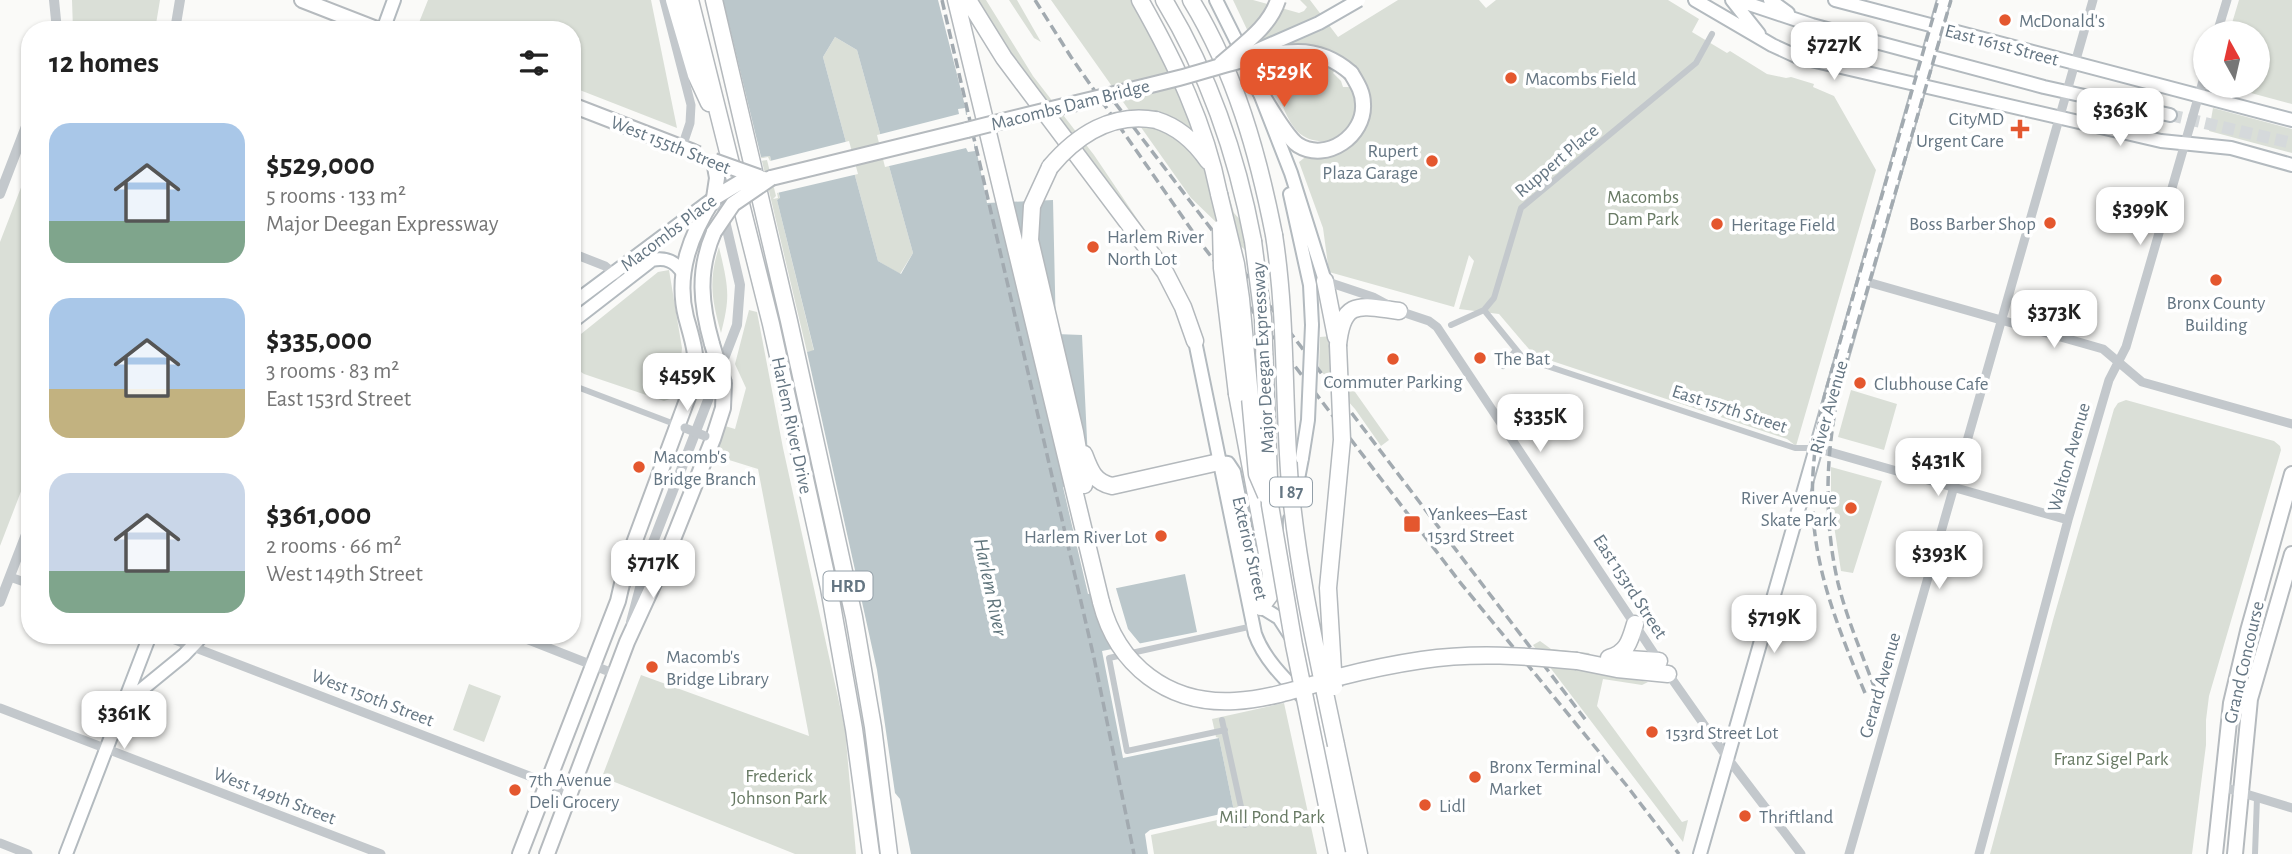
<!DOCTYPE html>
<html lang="en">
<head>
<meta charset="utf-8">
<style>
	:root { --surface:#fff; --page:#f6f6f6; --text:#222; --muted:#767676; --accent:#e4572e }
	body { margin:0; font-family:"Alegreya Sans",sans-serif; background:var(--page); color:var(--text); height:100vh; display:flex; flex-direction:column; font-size:26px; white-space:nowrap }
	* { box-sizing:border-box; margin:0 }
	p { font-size:23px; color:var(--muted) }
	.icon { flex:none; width:38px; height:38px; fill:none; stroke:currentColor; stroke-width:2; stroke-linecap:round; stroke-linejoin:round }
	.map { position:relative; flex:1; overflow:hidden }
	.sheet { position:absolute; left:21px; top:21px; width:560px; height:623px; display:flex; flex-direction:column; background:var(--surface); border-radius:28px; box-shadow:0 2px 5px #0004 }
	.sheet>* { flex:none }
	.needle { width:46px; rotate:352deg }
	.controls { position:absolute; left:2193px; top:21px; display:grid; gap:14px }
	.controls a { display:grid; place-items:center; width:77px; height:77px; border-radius:50%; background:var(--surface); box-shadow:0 2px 5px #0004; font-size:35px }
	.price { position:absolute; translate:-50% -60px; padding:0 16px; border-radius:14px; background:#fff; color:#222; font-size:23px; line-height:46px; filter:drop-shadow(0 2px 4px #0008) }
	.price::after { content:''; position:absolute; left:50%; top:42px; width:21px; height:16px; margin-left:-10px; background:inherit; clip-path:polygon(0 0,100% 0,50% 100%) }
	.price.selected { background:var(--accent); color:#fff }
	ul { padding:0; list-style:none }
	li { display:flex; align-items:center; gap:21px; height:175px; padding:0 28px }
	li span { display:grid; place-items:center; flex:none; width:196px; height:140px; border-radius:21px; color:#555 }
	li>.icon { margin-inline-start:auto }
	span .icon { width:84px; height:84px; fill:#fffc; stroke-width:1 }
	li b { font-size:30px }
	h2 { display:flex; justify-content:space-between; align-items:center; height:84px; padding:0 28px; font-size:30px }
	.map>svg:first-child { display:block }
</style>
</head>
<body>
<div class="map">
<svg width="2292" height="854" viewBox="0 0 2292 854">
	<rect width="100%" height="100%" fill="#fafaf8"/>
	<path fill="#dadfd7" d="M72,0H160L155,30H73Z
		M428,0H651L677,128L572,87V30H430L418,25Z
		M974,0H986L1033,76L1094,155L1144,229L1142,231L1000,42Z
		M1009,0H1017L1041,42L1034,38Z
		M1051,0H1148L1221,168L1234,213L1243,223L1245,250L1191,198Z
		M1233,0H1253L1299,13L1304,11L1307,7L1300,0H1310L1338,37L1398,0H1479L1486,8L1496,0H1668L1699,19L1692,32L1727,53L1730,51L1767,74L1786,78L1791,77L1814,84L1813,87L1834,96L1876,170L1796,446L1787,439L1534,355L1499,314L1459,309L1474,261L1469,255L1454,307L1329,272L1323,228L1299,162L1308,155C1315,155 1323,157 1330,155C1357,149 1376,120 1369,93C1365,78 1355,67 1344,57L1333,73L1341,81L1343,87H1352C1357,103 1358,120 1345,132C1332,145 1310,144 1297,131C1287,120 1283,106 1277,93C1262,62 1248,31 1233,0Z
		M2239,0H2292V104L2225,86H2258V33H2229Z
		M835,37L857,50L913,253L900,274L878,261L823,57Z
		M2213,108L2292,129V153L2209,131Z
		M770,156L780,199L777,200L814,351L807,352L761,157Z
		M30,164V468L0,546V242Z
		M719,247C728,286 731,295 721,333C712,300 708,281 719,247Z
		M669,270L682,348L679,381L673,398L664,401L584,374L572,366V343L576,338L658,272Z
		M749,310L757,312L783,448L845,729L856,854H795L602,777L641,675L809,736L758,469L713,455L725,426L735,429L746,388L735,364Z
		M1344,335L1348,382L1389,440L1381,446L1355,409L1319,369L1320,337Z
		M1851,390L1897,404L1884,450L1838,437Z
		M2126,400L2274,441L2280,446L2281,450L2209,696L2206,720V745L2192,854H1990L2053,620L2114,409L2118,403Z
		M1831,467L1882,481L1853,573L1841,571L1831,506Z
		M1540,641L1551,649L1589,653L1604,674L1648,682L1642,685L1603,679L1597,706L1682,822L1688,820L1683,842L1533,645Z
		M469,684L501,696L484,742L453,730Z
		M1284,703L1317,854H1154L1151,835L1235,816L1219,738L1216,737L1212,719Z"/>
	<path fill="#bbc7cb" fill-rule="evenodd" d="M723,0H938L977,153L987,203L1053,200L1056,334L1082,335L1089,481L1063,487L1088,594L1185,574L1197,632L1102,651L1123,758L1219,738L1234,811L1150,830L1145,834L1148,854H911L900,799L895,793L877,670L807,352L814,350L777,200L780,198L770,156L761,157ZM835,37L857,50L913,253L901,274L878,261L823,57Z"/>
	<path fill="#fafaf8" d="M965,108L966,115L971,114L978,143L974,144L975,151L968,152L966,148L885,167L877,135L959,114L958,109Z
		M849,141L858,174L777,193L778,198L773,199L776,196L767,160L761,161L758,159L768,157L770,161Z
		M1115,585L1128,629L1142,646L1114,652L1103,634L1091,590Z"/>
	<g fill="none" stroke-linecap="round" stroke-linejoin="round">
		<path stroke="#d5d9db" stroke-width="12" stroke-dasharray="12 6" stroke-linecap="butt" d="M2170,115L2292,143"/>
		<g stroke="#b3babf" stroke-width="16">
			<path id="secondary" d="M1216,0L1250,68L1291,173L1325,281
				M1695,0L1772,45L1798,57L2161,141L2231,148L2292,165
				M1732,0L1759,34
				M1737,0L1812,25L2044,87L2170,115
				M1770,0L1788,13
				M1835,0L2292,120
				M383,30L394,0
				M1290,194L1310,285L1312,325
				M572,304L714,198
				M572,322L652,260C666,257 675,261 683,273
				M1195,341L1255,634C1266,665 1296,689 1318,713
				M1219,462L1228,463L1234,472L1261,607
				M1295,495L1302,458
				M1290,519L1289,561L1312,684
				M1261,607L1279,618L1290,635
				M1308,677L1314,691L1347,854
				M124,704L184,655L203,635
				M66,854L150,635
				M1700,854L1944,0"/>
		</g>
		<g stroke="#b5babe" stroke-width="18">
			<path id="primary" d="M302,0L379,30
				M1257,87C1267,102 1285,136 1298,145C1327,163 1365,135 1363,104C1363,92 1357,83 1351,73
				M572,105L691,151
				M771,178L967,130
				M712,344C701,305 697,271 714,232
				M520,854L618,601L627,562L694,381C699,358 692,339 686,317C675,273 691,234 714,198
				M547,854L627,642L666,557L713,439L723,408L724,383
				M2215,854L2231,703L2248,631L2292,474
				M2235,854L2250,699L2292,554"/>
		</g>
		<g stroke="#b4b9bd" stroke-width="19">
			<path id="motorway" d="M674,0L696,75L709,103
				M690,0L771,324L829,588L854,729L871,854
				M714,0L789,321L854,617L873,727L889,854
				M956,0L1101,602
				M968,0L1004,58L1165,272L1183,307L1195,341
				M1140,0C1175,62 1205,124 1219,194
				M1164,0C1209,74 1237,155 1253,241
				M1191,0C1235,72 1258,153 1274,235
				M1156,120C1179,127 1195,142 1208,161
				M1050,167L1032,206L1030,240L1075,432L1084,485
				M1325,281L1336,337
				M1338,345C1343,298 1360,306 1399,311
				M1237,394L1271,575L1270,595L1261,607
				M1084,454C1090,470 1094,482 1112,486L1219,462
				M1609,658C1627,653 1630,641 1635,624
				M1613,658L1659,661
				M1577,661L1617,669L1668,674
				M1336,745L1359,854"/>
		</g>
		<path stroke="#c3c8cc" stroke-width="6" d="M1484,310L1523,358L1795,448H1815
			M1451,325L1484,310L1494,298L1521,208L1696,63L1712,34
			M1503,366L1516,350
			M572,385L677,425
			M1222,720L1245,825
			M1225,730L1127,751L1109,658L1253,626
			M2255,854L2257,798"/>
		<path stroke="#c3c8cc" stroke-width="9" d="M664,0L691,105L690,123L682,147
			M2217,33L2227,0
			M572,253L605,266L616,275
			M1325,281L1373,297L1399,311L1429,321L1437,327L1659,661
			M1864,281L2103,349L2142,382L2292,424
			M1816,448L2068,520
			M10,577L30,584
			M162,635L571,792
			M516,635L615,674
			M1667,672L1726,756L1801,854
			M0,708L381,854
			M2223,787L2292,808
			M0,843L28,854
			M1849,854L2093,0
			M1979,854L2068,520L2109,380L2126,347L2205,74"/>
		<path stroke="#c3c8cc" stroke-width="10" d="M54,0L57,30
			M175,30L180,0
			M0,194L30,116
			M626,585L635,566L648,552
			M0,602L30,524
			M631,622L650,550L737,325L740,285L718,191"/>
		<use href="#secondary" stroke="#fff" stroke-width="12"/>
		<use href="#primary" stroke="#fff" stroke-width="14"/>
		<use href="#motorway" stroke="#fff" stroke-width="16"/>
		<path stroke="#a2aab0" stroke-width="3.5" stroke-dasharray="10 5" stroke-linecap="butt" d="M942,0L1094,658L1134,854
			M1035,0L1071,57L1200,242L1459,581L1627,786L1679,854
			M1106,91L1588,723
			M1875,689C1862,654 1847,619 1838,583C1822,513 1826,439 1844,370L1951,0
			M1865,693C1818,581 1797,516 1825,394L1938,0"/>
		<g stroke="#b3babf" stroke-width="16" stroke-linecap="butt">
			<path id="secondary-bridge" d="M1246,55L1319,23L1359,0
				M1302,458L1308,420L1312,325"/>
		</g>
		<g stroke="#b5babe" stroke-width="18" stroke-linecap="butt">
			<path id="primary-bridge" d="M1221,64C1242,45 1269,28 1278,0
				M967,130C1037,112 1108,96 1179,78C1217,68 1258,52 1298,52C1319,52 1336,60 1351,73
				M691,151L698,154
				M714,161L759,177
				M714,198L739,183L764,179
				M714,198L717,178L714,161
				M714,232L733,204L771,178
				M712,344L724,383"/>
		</g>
		<g stroke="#b4b9bd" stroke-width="19" stroke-linecap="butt">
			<path id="motorway-bridge" d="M1050,167C1077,135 1113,112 1156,120
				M1219,194L1236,264L1241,299L1257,474L1266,495
				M1221,228L1222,268L1237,394
				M1274,235C1287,318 1283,400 1290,484C1298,572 1318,659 1336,745
				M1253,241L1263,318L1270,505L1294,645L1337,854
				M1101,602C1117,665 1168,705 1235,701C1270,699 1305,687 1339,677C1366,670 1395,664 1422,660C1475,652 1525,656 1577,661
				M1334,687L1328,588L1342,440L1338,345"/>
		</g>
		<path stroke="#c3c8cc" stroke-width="9" d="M685,428L705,436"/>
		<use href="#secondary-bridge" stroke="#fff" stroke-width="12"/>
		<use href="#primary-bridge" stroke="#fff" stroke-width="14"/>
		<use href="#motorway-bridge" stroke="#fff" stroke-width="16"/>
	</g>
	<g fill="#e4572e" stroke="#fff" stroke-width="2.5">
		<circle cx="2005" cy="20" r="7"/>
		<circle cx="1511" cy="78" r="7"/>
		<path d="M2016.5 118.5h7v7h7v7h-7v7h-7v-7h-7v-7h7z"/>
		<circle cx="1432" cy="161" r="7"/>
		<circle cx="2050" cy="223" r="7"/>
		<circle cx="1717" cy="224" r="7"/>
		<circle cx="1093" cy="247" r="7"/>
		<circle cx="2216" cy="280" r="7"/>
		<circle cx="1480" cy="358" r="7"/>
		<circle cx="1393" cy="359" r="7"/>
		<circle cx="1860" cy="383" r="7"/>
		<circle cx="639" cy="467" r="7"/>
		<circle cx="1851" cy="508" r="7"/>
		<rect x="1403" y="515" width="18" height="18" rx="3.5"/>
		<circle cx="1161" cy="536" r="7"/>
		<circle cx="652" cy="667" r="7"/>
		<circle cx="1652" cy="732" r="7"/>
		<circle cx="1475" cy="777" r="7"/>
		<circle cx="515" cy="790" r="7"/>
		<circle cx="1425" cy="805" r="7"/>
		<circle cx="1745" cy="816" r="7"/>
	</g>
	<g text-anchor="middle" stroke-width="7" stroke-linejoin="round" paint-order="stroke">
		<g fill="#fff" stroke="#939fa8" stroke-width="2">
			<rect x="1270" y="477.5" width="42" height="29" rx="5"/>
			<rect x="823.5" y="571.5" width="49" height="29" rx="5"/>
		</g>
		<g font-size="18" font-weight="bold" fill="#657683">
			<text x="1291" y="498">I 87</text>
			<text x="848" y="592">HRD</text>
		</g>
		<g font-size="19" fill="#657683" stroke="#fff" text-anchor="start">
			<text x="2019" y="27">McDonald's</text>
			<text x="1525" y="85">Macombs Field</text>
			<text x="2004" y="125" text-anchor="end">CityMD<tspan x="2004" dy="22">Urgent Care</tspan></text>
			<text x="1418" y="157" text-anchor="end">Rupert<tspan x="1418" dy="22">Plaza Garage</tspan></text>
			<text x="2036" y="230" text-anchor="end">Boss Barber Shop</text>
			<text x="1731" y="231">Heritage Field</text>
			<text x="1107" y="243">Harlem River<tspan x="1107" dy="22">North Lot</tspan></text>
			<text x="2216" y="309" text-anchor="middle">Bronx County<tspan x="2216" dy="22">Building</tspan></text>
			<text x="1494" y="365">The Bat</text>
			<text x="1393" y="388" text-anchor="middle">Commuter Parking</text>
			<text x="1874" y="390">Clubhouse Cafe</text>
			<text x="653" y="463">Macomb's<tspan x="653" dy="22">Bridge Branch</tspan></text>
			<text x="1837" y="504" text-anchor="end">River Avenue<tspan x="1837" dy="22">Skate Park</tspan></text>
			<text x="1428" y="520">Yankees–East<tspan x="1428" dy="22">153rd Street</tspan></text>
			<text x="1147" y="543" text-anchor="end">Harlem River Lot</text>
			<text x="666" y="663">Macomb's<tspan x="666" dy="22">Bridge Library</tspan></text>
			<text x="1666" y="739">153rd Street Lot</text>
			<text x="1489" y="773">Bronx Terminal<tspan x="1489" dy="22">Market</tspan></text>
			<text x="529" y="786">7th Avenue<tspan x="529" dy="22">Deli Grocery</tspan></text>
			<text x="1439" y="812">Lidl</text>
			<text x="1759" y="823">Thriftland</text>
		</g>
		<g font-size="19" fill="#657683" stroke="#fff">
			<text transform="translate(2002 44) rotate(15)" y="7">East 161st Street</text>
			<text transform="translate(1070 104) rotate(-14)" y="7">Macombs Dam Bridge</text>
			<text transform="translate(671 144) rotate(22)" y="7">West 155th Street</text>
			<text transform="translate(1556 160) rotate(-40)" y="7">Ruppert Place</text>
			<text transform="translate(668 232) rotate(-37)" y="7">Macombs Place</text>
			<text transform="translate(1262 358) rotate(-93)" y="7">Major Deegan Expressway</text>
			<text transform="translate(1828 407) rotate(-74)" y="7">River Avenue</text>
			<text transform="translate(1730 408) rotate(18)" y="7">East 157th Street</text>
			<text transform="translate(793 425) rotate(78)" y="7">Harlem River Drive</text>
			<text transform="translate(2068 457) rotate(-74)" y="7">Walton Avenue</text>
			<text transform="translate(1251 548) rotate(77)" y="7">Exterior Street</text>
			<text transform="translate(1631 586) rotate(57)" y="7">East 153rd Street</text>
			<text transform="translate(2243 662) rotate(-77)" y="7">Grand Concourse</text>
			<text transform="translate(1879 685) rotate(-74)" y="7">Gerard Avenue</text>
			<text transform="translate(373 697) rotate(21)" y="7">West 150th Street</text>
			<text transform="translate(275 795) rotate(21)" y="7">West 149th Street</text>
		</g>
		<g font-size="19" fill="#687a64" stroke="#fff">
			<text x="1643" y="203">Macombs<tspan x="1643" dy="22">Dam Park</tspan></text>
			<text x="2111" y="765">Franz Sigel Park</text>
			<text x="779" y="782">Frederick<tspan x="779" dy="22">Johnson Park</tspan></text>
			<text x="1272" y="823">Mill Pond Park</text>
		</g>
		<g font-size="21" font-style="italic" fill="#60757c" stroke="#fff">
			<text transform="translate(991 587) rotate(78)" y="7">Harlem River</text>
		</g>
	</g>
</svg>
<div class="controls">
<a><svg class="needle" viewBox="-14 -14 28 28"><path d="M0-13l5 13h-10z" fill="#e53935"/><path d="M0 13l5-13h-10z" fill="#767676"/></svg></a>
</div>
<b class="price" style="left:1834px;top:82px">$727K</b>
<b class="price selected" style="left:1284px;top:109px">$529K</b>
<b class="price" style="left:2120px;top:148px">$363K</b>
<b class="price" style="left:2140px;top:247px">$399K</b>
<b class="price" style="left:2054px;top:350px">$373K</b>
<b class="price" style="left:687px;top:413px">$459K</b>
<b class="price" style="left:1540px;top:454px">$335K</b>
<b class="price" style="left:1938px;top:498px">$431K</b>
<b class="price" style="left:1939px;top:591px">$393K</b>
<b class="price" style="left:653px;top:600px">$717K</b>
<b class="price" style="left:1774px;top:655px">$719K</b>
<b class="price" style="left:124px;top:751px">$361K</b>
<section class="sheet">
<h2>12 homes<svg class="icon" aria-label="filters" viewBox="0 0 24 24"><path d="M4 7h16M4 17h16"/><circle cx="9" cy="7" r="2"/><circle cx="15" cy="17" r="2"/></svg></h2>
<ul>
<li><span style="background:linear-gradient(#a9c7e8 70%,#7fa58c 0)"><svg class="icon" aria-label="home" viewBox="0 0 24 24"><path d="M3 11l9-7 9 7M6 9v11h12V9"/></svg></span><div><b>$529,000</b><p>5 rooms · 133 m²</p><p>Major Deegan Expressway</p></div></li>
<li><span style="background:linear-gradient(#a9c7e8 65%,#c2b280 0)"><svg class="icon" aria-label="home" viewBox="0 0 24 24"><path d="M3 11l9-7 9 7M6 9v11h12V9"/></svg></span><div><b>$335,000</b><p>3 rooms · 83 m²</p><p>East 153rd Street</p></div></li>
<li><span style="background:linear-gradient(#c9d6e8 70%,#7fa58c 0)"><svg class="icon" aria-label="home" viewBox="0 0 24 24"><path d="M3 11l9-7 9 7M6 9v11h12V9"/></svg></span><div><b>$361,000</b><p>2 rooms · 66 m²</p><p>West 149th Street</p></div></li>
</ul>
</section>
</div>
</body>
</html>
